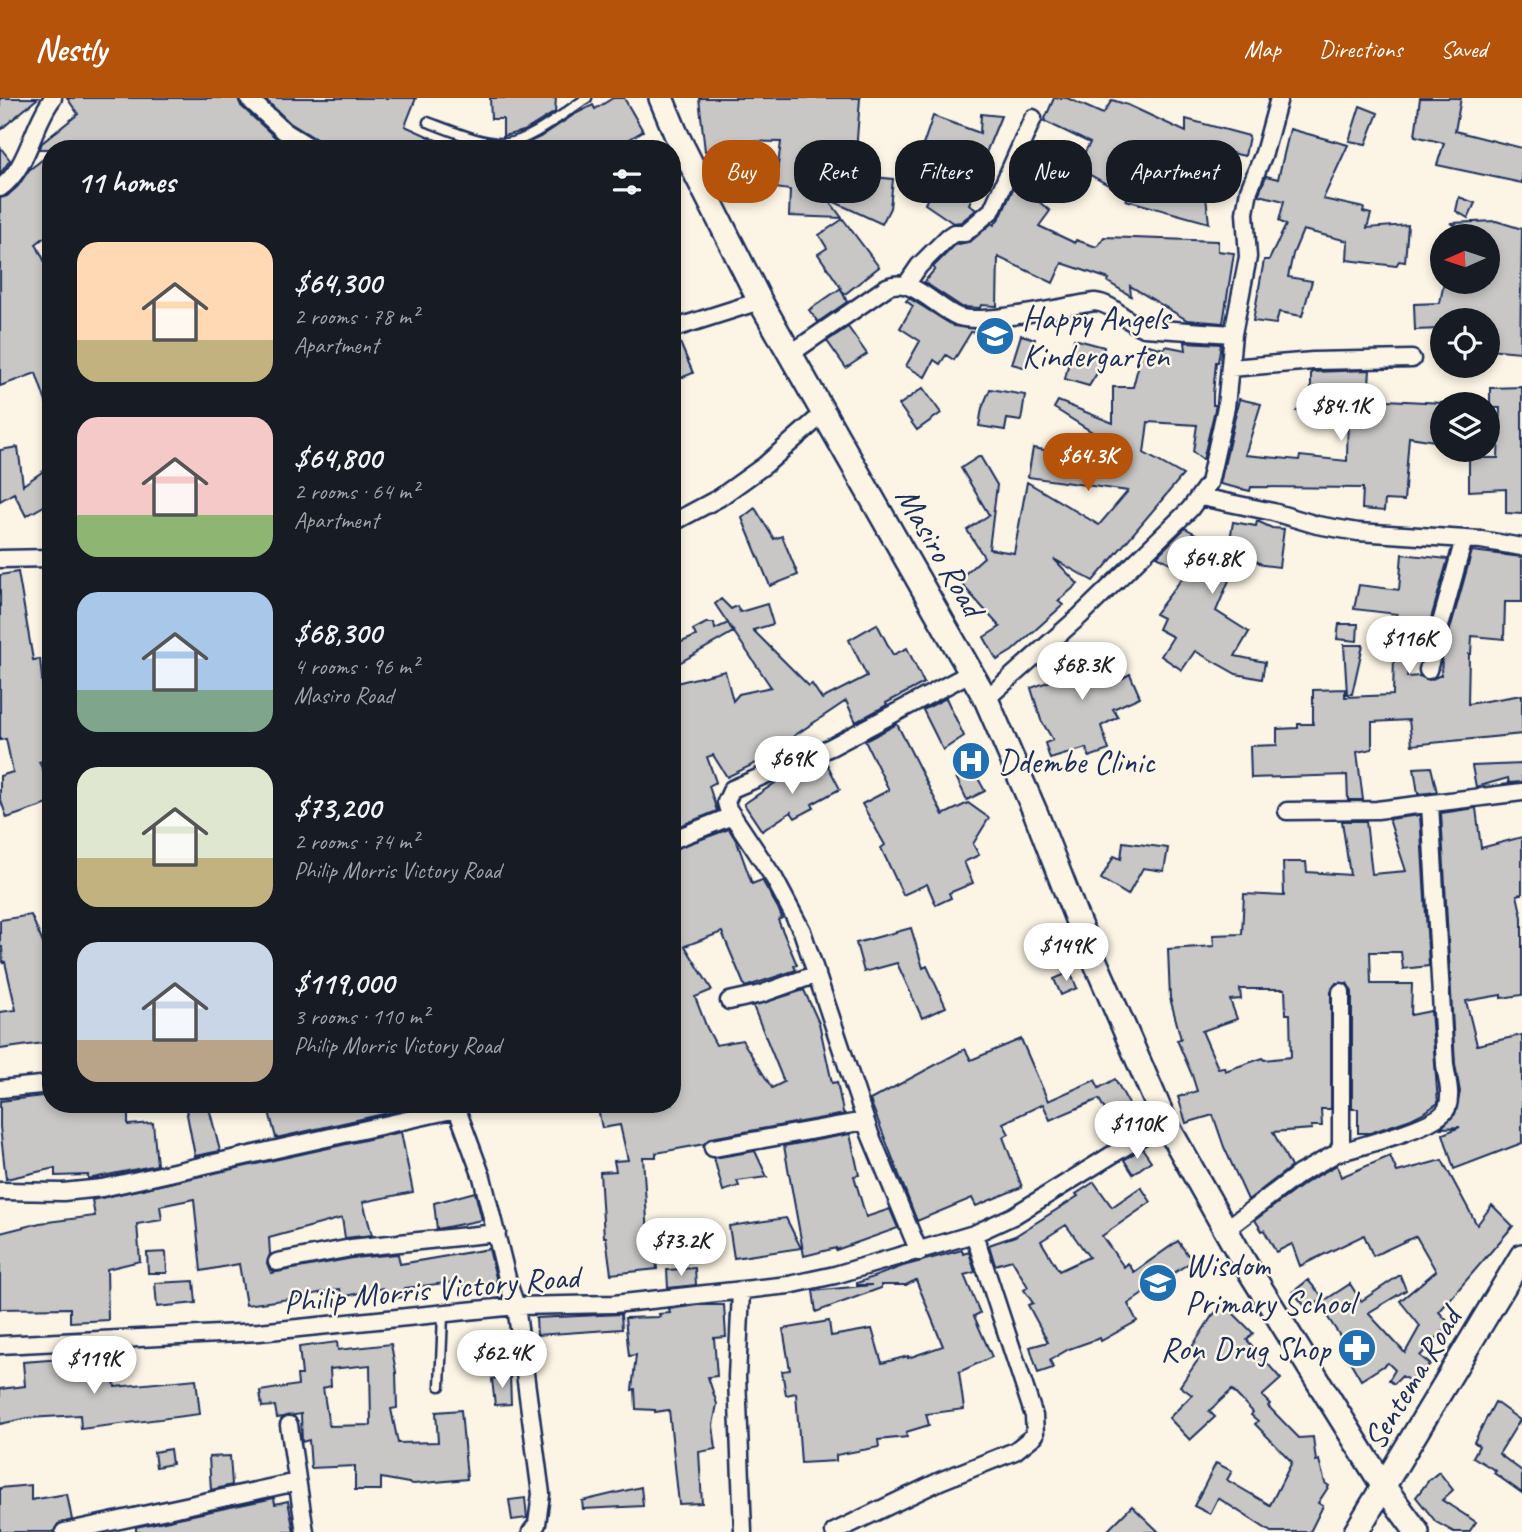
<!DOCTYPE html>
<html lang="en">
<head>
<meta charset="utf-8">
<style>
	:root { --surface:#171b24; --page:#242831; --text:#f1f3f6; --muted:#9ea1a6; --accent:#b45309 }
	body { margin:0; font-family:Caveat,sans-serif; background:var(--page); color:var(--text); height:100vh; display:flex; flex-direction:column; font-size:26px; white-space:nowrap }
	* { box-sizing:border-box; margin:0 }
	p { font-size:23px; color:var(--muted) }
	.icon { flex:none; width:38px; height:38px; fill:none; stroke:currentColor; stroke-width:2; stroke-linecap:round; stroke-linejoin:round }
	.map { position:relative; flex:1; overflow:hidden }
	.details { position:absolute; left:42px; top:42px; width:639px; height:973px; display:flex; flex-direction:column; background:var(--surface); border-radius:28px; box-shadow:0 4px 10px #0003 }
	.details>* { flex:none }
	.hud { position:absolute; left:702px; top:42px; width:665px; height:63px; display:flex; gap:14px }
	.needle { width:46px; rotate:267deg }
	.buttons { position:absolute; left:1430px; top:126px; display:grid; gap:14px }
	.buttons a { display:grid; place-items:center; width:70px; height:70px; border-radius:50%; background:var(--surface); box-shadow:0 4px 10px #0003; font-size:35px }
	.price { position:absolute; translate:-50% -60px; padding:0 16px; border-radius:24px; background:#fff; color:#222; font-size:23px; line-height:46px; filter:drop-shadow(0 2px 4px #0008) }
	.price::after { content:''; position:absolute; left:50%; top:42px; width:21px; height:16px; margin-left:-10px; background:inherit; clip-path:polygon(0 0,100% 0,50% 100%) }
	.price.on { background:var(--accent); color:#fff }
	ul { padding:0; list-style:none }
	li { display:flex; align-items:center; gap:21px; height:175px; padding:0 35px }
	li span { display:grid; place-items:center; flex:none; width:196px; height:140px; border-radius:21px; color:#555 }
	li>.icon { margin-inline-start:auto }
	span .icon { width:84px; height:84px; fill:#fffc; stroke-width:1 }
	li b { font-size:30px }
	h2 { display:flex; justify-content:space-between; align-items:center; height:84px; padding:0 35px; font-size:30px }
	.pill { padding:0 24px; border-radius:28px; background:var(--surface); box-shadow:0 4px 10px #0003; font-size:24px; line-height:63px }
	.pill.on { background:var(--accent); color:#fff }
	header { display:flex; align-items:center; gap:42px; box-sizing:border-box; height:98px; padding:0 35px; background:var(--accent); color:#fff }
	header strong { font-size:33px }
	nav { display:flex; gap:38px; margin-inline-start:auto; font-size:24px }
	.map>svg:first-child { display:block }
</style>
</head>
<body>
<header>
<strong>Nestly</strong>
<nav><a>Map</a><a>Directions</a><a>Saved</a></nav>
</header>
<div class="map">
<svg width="1522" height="1434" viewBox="0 0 1522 1434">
	<rect width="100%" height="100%" fill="#fcf5e5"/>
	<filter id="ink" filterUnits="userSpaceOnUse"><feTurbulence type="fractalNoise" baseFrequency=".0143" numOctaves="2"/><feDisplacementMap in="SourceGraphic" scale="14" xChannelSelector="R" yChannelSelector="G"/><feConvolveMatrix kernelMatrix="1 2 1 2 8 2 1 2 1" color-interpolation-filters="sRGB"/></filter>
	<g filter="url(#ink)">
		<path fill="#c8c7c6" stroke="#1b2f5e" stroke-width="2" fill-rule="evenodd" d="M0,0H38L0,32Z
			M67,0H238L241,8L277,41L293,51H39L42,45L78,16Z
			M264,0H416L405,28L456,51H323L319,43L290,25Z
			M490,0H556L555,14L524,33L503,38V21H491Z
			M613,0H624L643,33L613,51H514L540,39L575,16L593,7L595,11Z
			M699,0H860L856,55H859L856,77L893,81L890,110L882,126L828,101L842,120L789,118L790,92L775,90L781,44L735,43L736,51L705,53Z
			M1054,0H1067L1103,16L1112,2L1128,7L1186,34V21L1249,38L1245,58L1213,51L1216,71L1203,73L1209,125L1126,102L1128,98L1076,69L1090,45L1044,23Z
			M1420,0H1461L1455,33L1522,50V85L1437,67L1444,45L1415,38Z
			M1360,8L1378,15L1366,46L1349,43Z
			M981,16L1001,18L979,72L983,75L969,106L976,112L961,124L953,125L925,106L929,97L905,90L910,72L914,73L933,18L980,35Z
			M1290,31L1348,47L1323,101L1364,110L1363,114L1371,116L1367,130L1408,127L1405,164L1399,163L1396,168L1347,162L1348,143L1303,132L1293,156L1288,179L1312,183L1302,218L1279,214L1276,226L1253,223L1264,162H1269L1286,127L1279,123L1284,103L1259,97V95L1266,78L1278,81Z
			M0,49L10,62L0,76Z
			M51,55V134L36,146L51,176V309L48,310L36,275L0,288V100L7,98L18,88L29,72Z
			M1018,79L1036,86L1032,98L1050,113L1039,128L1075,145L1076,142L1097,149L1104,139L1218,143V153L1234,155L1223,225L1187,222L1130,188L1131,198L1108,184L1109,181L1062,165L1053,185L998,159L997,208L981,207L980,210L962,209L924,184L935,171L933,169L955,147L971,143L992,125L994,127L1002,116Z
			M1459,99L1475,105L1468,120L1456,113Z
			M843,121L879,169L845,196L841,191L847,204L818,224L809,212L841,190L818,156L827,150L819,137Z
			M1496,123L1522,131L1520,254L1488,251V222H1441V231L1415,232L1414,206L1440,205L1444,184H1488V138H1480L1450,125Z
			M909,200L954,228L978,231V235L971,234L954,262L946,257L940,266L934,262L925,279L906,268L920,243L900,230L913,208L906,203Z
			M848,229L867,256L846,270L827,243Z
			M1021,237L1035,241L1027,270L1012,266Z
			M678,240L693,275L676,282L672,273V241Z
			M1074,241L1104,249L1099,272L1089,288L1065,281Z
			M1185,244L1221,246L1218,264H1216L1213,296V307H1216L1203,362L1193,354L1197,327L1148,324L1144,355L1183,377L1093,483L1054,461L1078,486L1058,503L1063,507L1012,553L997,562L984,539L1000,529L958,482L984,459L967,432L989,417L961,370L980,358L997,387L989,451L1014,455L1027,384L1099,427L1128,393L1028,379L1033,350L1083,359L1092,334L1054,310L1058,303L1113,325V289H1133L1144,246L1164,251L1165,248L1186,252Z
			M1370,272L1368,301L1442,305V344L1409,339L1404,403L1385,402L1384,413L1362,411L1363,390L1251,389L1250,393L1220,386L1239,301L1261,306L1245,357L1299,362L1300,358L1347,363L1348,311L1297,313L1311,301V274Z
			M1522,289V416L1506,415V391L1469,393V360H1498L1500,310H1490V290Z
			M923,290L941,315L917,332L899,307Z
			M990,291L1025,297L1021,323L1007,321L1005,332L979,328L982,310Z
			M18,349L23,387L51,368V404L26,418L14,395L0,403V352Z
			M755,410L774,441L782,438L798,477L770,488L742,420Z
			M1257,423L1272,430L1284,431L1279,469L1263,467L1241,454L1216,513L1249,534L1235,558L1265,564L1262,581L1236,576L1195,553L1182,572L1161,558L1173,539L1158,531L1163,520L1155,516L1187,474L1157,458L1185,430L1228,454L1233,424L1256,428Z
			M1472,453L1522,459V504H1505L1504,541L1472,538L1471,556H1469L1468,606L1522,597V636L1412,647L1409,622L1372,624V651L1357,654L1363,702H1348L1347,677L1251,680L1250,648L1277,647V631L1298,630V626H1313V592L1345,591V599L1393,597L1394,558H1391L1397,516L1354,511L1359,487L1399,492L1402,456L1448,461L1426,538L1413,537L1407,579L1420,578L1430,582L1441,577L1442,560Z
			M18,474L33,562L40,561L44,600L48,599L51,614V661L39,664L51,688V705L7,720L0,700V678L13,674L6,641L0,642V477Z
			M721,501L731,511L737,508L740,514L767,506L773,526L753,532L809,588L812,586L822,601L867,578L849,542L877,526L893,557L907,550L924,585L886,605L887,607L856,624L846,603L794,638L796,646L727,679L713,657L707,659L716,684L709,688L717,713L672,731V586L725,573L733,603L739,596L771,589L715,506Z
			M706,525H714L715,531L728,525L733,534L672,569V548L696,538L693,532Z
			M1339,526H1358L1357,543L1337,541Z
			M1103,547L1119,582L1130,576L1140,599L1113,611L1118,619L1101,628L1109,652L1089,659L1086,650L1050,661L1045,645L1053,642L1041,622L1031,590L1061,579L1050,564L1072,557L1074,560Z
			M1344,547H1363L1352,596H1347Z
			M946,600L964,638L943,652L923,612Z
			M897,626L943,717L968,705L989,720L973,746L979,757L964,764L973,785L949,795L951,800L936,807L927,786L903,797L881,750L885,747L862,706L889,692L865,643Z
			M826,664L840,691L812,706L814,710L795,720L791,714L762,733L744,706L778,683L804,672L805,675Z
			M969,664L985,693L967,702L953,673Z
			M1522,666V684L1509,685L1508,680L1476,689L1472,668Z
			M1431,669L1437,694L1418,696L1414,670Z
			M1476,710L1481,750L1522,739V796L1517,797L1522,819V897L1501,900V897L1466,903L1477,947L1522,937V1045L1454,1071L1443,1036L1460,1029L1441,1030L1455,1016L1460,994L1455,966L1441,715Z
			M1420,717L1429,868L1403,871L1401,854H1370L1371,886H1412L1411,917L1431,913L1438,1005L1425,1014L1411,1021L1370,1035H1358V1011H1352V894L1347,885H1336L1331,894V1011H1321L1322,1028H1311L1312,1031L1273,1034L1291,1069L1248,1102L1224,1049L1213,1017L1186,1025L1178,999L1197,993L1192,977L1177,942L1181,941L1170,900L1168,851L1214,848L1213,837L1242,836L1244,796L1284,798L1283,764H1306L1307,774L1350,777L1342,723H1366L1372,776L1406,773L1389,721ZM1240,891H1285L1286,916H1290L1291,959L1264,962L1263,960L1225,973L1224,969L1218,970L1202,933L1237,921L1230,902L1241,901Z
			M729,731L737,744L752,786L762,782L778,810L782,820L778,822L797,867L794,868L796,872L745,889L722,834L685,848L712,892L695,899L707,930L716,947L742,942L772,990L784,984L753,908L804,892L819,925L832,985L837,984L843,1014L845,1016L711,1040L704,1046L656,1055V1059H643L648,1138L654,1137L657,1171L611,1176L606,1139H604L600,1074L616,1073L614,1063L628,1062L620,1027L602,1030L597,1006H672V752Z
			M1123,744L1168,750L1164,773L1143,770L1128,797L1101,781L1114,758L1121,761Z
			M31,817L51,864V944L0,951V914L16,912L5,864L3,865L2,849H0V822Z
			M911,830L923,870L927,868L946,909L922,920L897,865L864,874L856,845Z
			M1070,874L1077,890L1061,897L1054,881Z
			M1021,941L1048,1003L1095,982L1099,990L1115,981L1139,1024L1129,1030L1131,1033L1120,1040L1099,1001L1050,1022L1043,1006L1003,1025L1009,1036L1003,1039L1022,1089L976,1108L972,1100L917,1123L870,1002L965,951L971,962Z
			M51,997V1006H128V1027L153,1025L157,1067L88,1081V1077L55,1078V1070L6,1081L0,1029V1003Z
			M185,1006H208L220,1053L195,1058Z
			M267,1006H396L397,1013L276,1040Z
			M401,1034L413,1094L363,1104L372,1137L345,1140L342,1120L269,1140L270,1156L267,1165L271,1175L353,1160L398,1156L400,1166L489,1151L497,1184L462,1189L461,1183L404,1190L405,1199L384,1201L383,1190L342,1199L340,1191L289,1201L246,1207L239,1166L201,1173L194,1101L160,1108L162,1122L137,1126L140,1163L107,1171L108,1222L70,1224V1210L0,1211V1135L40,1125L95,1118L92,1102Z
			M850,1036L859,1077L854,1078L866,1119L890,1111L898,1130L836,1152V1150L804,1158L784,1048Z
			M1142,1050L1151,1063L1133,1076L1124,1062Z
			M755,1053L767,1079L737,1083L739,1088L723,1093L714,1060Z
			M1390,1058L1397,1074L1442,1062L1477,1127L1492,1107L1513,1128L1439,1214L1450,1226L1420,1258L1430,1266L1413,1285L1402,1278L1394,1286L1389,1282L1395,1272L1388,1265L1361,1282L1338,1243L1342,1241L1319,1206L1350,1186L1361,1203L1400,1177L1406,1192L1368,1215L1405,1255L1420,1228L1400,1203L1436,1173L1416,1138L1373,1158L1364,1137L1300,1168L1292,1146L1276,1154L1264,1132L1262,1133L1255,1122L1305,1085L1337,1067L1341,1079Z
			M1094,1084L1112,1109L1141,1089L1151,1104L1102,1138L1124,1169L1128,1165L1134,1174L1178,1143L1192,1163L1128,1206L1137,1223L1101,1243L1100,1240L1069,1251L1050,1262L1053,1270L1038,1275L1030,1249L1048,1244L1028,1207L1033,1205L1024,1192L1028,1189L1012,1162L995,1167L989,1147L1015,1138L1078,1098L1076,1096ZM1066,1127L1089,1159L1059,1173L1041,1143Z
			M475,1094L482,1122L437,1131L434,1105Z
			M786,1120L801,1150L734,1160L729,1128Z
			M962,1152L963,1156L969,1154L975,1174L964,1177L980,1215L974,1218L992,1259L959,1274L964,1311L926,1316L929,1327L906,1334L907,1339L878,1342L879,1349L836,1357V1363L801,1365L796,1295L786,1297L782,1273L790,1272L783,1231L829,1223L831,1238L872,1231L882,1265L908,1258V1260L943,1248L916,1182L906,1187H881V1190L816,1214L813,1193L872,1187H857V1185L903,1168Z
			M166,1154L167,1175H148L147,1155Z
			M695,1170L696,1187L668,1190L667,1172Z
			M1308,1182L1323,1200L1308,1212L1293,1194Z
			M194,1183L196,1205L157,1209L155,1185Z
			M1224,1206L1253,1235L1247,1242L1281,1281L1262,1298L1270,1306L1268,1308L1299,1340L1313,1339L1316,1363L1319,1362L1325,1385L1329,1388L1318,1405L1323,1408L1310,1434H1271L1218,1400L1210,1416L1194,1408L1216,1365L1232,1373L1227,1382L1270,1407L1292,1364L1255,1326L1258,1323L1251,1317L1253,1314L1232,1292L1209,1313L1215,1319L1190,1342L1169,1320L1192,1297L1180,1288L1200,1259L1190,1252L1212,1218Z
			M698,1207H724L726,1239L714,1240L717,1278L708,1279L717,1306L713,1327L716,1351L699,1354L702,1405L679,1406L669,1312L655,1314V1312L636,1311L635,1291L632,1292L636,1257L629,1258L625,1220L660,1219L659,1216L670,1215L669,1211Z
			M621,1216L622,1231L537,1237L536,1220Z
			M337,1244L338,1252L391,1246L396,1274L397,1310L391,1311L398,1345L438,1344L436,1314L461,1312L467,1381L414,1386L381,1380V1392H355V1368L311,1370L309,1342L302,1344L301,1316L277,1320L275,1308L262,1309L260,1293L298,1287L297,1277H302L299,1249ZM370,1267L371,1327L329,1328L323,1290L331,1288L330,1271Z
			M62,1261V1267L112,1263L115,1289L196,1281L200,1316L81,1331L80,1317L28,1320L0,1326V1291L25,1288L23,1264Z
			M510,1277L511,1306L495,1307L492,1281Z
			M1495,1304L1520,1322L1499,1356L1522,1373V1395L1494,1375L1496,1373L1473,1359L1479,1348L1474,1344Z
			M170,1351L172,1366L156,1369L154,1354Z
			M230,1358L232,1387L211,1392L209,1359Z
			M1439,1374L1453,1392L1442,1402L1476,1424L1469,1434H1454L1436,1424L1416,1399L1429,1382Z
			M31,1387V1402L67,1396L72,1422L58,1426L54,1434H0V1390Z
			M641,1389L643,1408L583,1411L582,1403Z
			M274,1400L275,1406L288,1403L294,1434H136V1429Z
			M525,1400L527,1420L512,1422L509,1402Z
			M1132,1408L1159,1434H1106Z"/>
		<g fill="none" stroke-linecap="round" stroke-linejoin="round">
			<g stroke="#1b2f5e" stroke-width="13">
				<path id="lane" d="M428,24C447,31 486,48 507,45C531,43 566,13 587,0
					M440,1288L443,1217"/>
			</g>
			<g stroke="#1b2f5e" stroke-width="21">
				<path id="street" d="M248,0L284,33L313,51
					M0,90C29,69 32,27 53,0
					M906,187L919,168L948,139L954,135H965L992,112L1033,20
					M672,231L760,203
					M790,256L887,189C912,177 937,211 959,219C984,227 1065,208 1095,204C1115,206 1124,224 1144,230L1233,236
					M1231,270L1313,263L1412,261
					M1201,399L1273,414L1317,427L1358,434L1481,442L1522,449
					M672,425L719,400L765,367L824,315
					M0,461L51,460
					M1428,572L1464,441
					M986,601L1080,518L1190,411L1209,385L1226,309L1233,236L1248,159L1245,115L1249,92L1264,55L1279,0
					M1287,713L1377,712L1522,694
					M672,742L732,718
					M729,903L761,896L817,876
					M0,991L51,986
					M455,1006L482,1079L509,1188L516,1208L541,1396L537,1426L531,1434
					M713,1050L865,1023
					M1337,1055C1358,1049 1440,1028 1447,1010C1452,997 1447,981 1445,967L1430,706
					M0,1093L63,1094L102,1090L456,1011
					M1225,1132L1299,1076L1337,1055L1341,1047V894
					M919,1154L870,1036L802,833L774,780L728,711L726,704L732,691L831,649L972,574
					M277,1164L351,1150L497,1135
					M741,1194L737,1279L743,1434
					M0,1247L259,1234L516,1208L614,1206L789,1187L835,1177L974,1136L1013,1118L1165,1024
					M289,1327L305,1434
					M64,1434L297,1384
					M834,1434L940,1383L1015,1353L1035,1337L1034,1318L974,1136"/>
			</g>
			<g stroke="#1b2f5e" stroke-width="28">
				<path id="secondary" d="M661,0L676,36L760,203L986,601L1036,716L1078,824L1165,1024L1244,1164L1384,1389L1417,1434
					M1356,1434L1522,1158"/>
			</g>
			<use href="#lane" stroke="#fcf5e5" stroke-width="8"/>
			<use href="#street" stroke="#fcf5e5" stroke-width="16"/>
			<use href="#secondary" stroke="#fcf5e5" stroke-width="23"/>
		</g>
	</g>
	<defs>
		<g id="school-disc" transform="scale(2.0125)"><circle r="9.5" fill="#1f6fb2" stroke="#fcf5e5"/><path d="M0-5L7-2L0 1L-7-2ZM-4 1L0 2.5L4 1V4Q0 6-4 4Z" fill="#fff"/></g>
		<g id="hospital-disc" transform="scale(2.0125)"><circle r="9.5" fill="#1f6fb2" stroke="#fcf5e5"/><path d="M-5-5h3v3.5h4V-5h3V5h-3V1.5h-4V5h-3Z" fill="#fff"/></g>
		<g id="pharmacy-disc" transform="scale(2.0125)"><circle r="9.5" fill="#1f6fb2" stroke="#fcf5e5"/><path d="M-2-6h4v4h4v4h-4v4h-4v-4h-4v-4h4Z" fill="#fff"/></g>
	</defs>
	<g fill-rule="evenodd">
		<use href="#school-disc" x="995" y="238"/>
		<use href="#hospital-disc" x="971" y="663"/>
		<use href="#school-disc" x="1158" y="1185"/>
		<use href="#pharmacy-disc" x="1357" y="1250"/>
	</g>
	<g text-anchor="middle" stroke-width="5" stroke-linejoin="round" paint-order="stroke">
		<g font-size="33" fill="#1b2f5e" stroke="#fcf5e5" text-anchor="start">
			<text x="1022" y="231">Happy Angels<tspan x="1022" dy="38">Kindergarten</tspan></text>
			<text x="998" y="675">Ddembe Clinic</text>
			<text x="1185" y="1178">Wisdom<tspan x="1185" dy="38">Primary School</tspan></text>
			<text x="1330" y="1262" text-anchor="end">Ron Drug Shop</text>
		</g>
		<g font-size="33" fill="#1b2f5e" stroke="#fcf5e5">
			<text transform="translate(941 453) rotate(60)" y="12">Masiro Road</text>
			<text transform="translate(431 1190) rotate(-5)" y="12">Philip Morris Victory Road</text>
			<text transform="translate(1411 1280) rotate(-59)" y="12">Sentema Road</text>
		</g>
	</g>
</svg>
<div class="buttons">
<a><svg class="needle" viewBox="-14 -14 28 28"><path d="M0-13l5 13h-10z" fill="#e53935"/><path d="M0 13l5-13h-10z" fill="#9ea1a6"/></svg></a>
<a><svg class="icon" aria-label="locate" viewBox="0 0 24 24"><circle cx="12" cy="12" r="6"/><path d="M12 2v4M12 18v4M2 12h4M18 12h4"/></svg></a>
<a><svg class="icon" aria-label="layers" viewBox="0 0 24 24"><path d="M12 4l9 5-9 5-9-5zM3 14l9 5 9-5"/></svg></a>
</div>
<b class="price" style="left:1341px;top:345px">$84.1K</b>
<b class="price on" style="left:1088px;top:395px">$64.3K</b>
<b class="price" style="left:1212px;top:498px">$64.8K</b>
<b class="price" style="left:1409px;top:578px">$116K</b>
<b class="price" style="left:1082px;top:604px">$68.3K</b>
<b class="price" style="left:792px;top:698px">$69K</b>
<b class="price" style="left:1066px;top:885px">$149K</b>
<b class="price" style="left:1137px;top:1063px">$110K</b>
<b class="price" style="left:681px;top:1180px">$73.2K</b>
<b class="price" style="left:502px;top:1292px">$62.4K</b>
<b class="price" style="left:94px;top:1298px">$119K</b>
<div class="hud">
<a class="pill on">Buy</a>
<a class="pill">Rent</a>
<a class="pill">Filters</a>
<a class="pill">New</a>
<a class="pill">Apartment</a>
</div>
<section class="details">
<h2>11 homes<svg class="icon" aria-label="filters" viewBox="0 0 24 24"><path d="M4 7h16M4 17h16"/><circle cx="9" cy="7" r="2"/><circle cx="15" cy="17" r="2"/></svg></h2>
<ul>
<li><span style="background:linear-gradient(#ffd9b3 70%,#c2b280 0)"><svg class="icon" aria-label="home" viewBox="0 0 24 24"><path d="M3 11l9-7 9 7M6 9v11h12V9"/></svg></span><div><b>$64,300</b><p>2 rooms · 78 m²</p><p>Apartment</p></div></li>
<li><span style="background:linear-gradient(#f6c9c9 70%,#8fb573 0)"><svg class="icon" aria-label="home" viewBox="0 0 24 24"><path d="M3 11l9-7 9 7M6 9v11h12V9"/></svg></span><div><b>$64,800</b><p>2 rooms · 64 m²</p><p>Apartment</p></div></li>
<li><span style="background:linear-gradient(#a9c7e8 70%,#7fa58c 0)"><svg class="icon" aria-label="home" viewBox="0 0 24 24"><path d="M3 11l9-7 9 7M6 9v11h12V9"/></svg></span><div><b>$68,300</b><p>4 rooms · 96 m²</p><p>Masiro Road</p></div></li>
<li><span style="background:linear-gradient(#dfe7d0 65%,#c2b280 0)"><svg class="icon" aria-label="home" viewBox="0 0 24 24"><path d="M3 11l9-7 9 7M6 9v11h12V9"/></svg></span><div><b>$73,200</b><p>2 rooms · 74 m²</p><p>Philip Morris Victory Road</p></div></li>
<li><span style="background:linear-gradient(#c9d6e8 70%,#b9a48a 0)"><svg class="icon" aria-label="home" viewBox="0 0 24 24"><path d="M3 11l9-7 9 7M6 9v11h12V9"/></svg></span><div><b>$119,000</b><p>3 rooms · 110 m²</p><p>Philip Morris Victory Road</p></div></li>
</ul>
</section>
</div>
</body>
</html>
